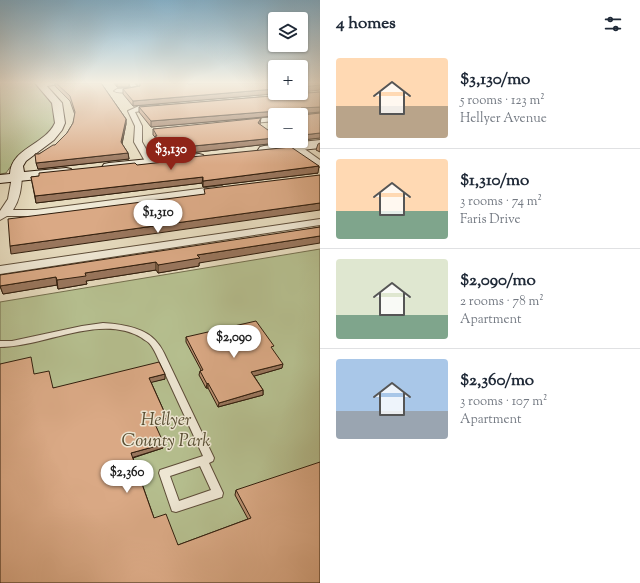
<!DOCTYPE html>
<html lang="en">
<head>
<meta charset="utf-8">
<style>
	:root { --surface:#fff; --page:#f6f6f7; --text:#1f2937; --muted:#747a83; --line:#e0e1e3; --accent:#8f2418 }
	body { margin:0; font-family:"Sorts Mill Goudy",serif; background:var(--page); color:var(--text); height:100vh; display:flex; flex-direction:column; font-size:15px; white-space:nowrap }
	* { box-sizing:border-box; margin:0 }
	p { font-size:13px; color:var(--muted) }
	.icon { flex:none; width:22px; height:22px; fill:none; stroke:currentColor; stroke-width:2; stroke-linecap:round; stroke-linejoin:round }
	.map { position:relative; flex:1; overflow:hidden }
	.sheet { display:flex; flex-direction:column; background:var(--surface); width:320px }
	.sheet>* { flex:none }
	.buttons { position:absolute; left:268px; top:12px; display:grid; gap:8px }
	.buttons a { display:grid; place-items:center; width:40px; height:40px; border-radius:4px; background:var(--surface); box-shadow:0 1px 3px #0004; font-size:20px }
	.price { position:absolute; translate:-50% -34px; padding:0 9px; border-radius:14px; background:#fff; color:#222; font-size:13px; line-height:26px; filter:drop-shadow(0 1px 2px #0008) }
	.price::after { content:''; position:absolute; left:50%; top:24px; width:12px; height:9px; margin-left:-6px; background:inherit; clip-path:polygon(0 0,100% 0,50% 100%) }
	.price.on { background:var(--accent); color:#fff }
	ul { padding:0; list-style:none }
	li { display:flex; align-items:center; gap:12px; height:100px; padding:0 16px }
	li+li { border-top:1px solid var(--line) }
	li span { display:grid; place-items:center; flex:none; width:112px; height:80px; border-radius:4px; color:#555 }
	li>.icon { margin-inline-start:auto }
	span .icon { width:48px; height:48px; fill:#fffc; stroke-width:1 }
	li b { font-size:17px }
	h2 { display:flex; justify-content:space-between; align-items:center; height:48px; padding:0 16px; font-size:17px }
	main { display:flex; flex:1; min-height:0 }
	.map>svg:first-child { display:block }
</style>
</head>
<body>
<main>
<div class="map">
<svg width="320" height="583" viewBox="0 0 320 583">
	<rect width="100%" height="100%" fill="#e6dbbe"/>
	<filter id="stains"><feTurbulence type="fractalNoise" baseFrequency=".005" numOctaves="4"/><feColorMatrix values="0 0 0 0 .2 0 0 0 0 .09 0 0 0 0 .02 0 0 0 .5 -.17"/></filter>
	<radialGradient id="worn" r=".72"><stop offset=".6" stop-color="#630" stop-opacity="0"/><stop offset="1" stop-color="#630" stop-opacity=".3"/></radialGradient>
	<path fill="#b6c090" stroke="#746f4e" d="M0,83H36C48,98 61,110 53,130L16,159L6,173L0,174Z
		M320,249V583H0V302Z"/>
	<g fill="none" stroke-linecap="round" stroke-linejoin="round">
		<g stroke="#5e4d39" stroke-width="2">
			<path id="lane" d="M103,323C120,324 143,327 155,340C159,344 162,349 164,353L214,458L213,461L209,463L223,493L222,497L176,512L172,511L159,473L160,470L203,456L156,354C154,350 152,346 149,343C147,341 144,340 142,338C101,313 44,347 0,347V341H12L82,326ZM200,466L211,490L179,501L170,476Z"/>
		</g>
		<g stroke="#5e4d39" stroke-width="2">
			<path id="street" d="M40,83H65L41,87L38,85Z
				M128,83H134L139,89C134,92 119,94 114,91L117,89L132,88Z
				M158,105L160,106V108L135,112L142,126V142L154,163L150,166L146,163L134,142L135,126L128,111L139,106Z
				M275,117V121L242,124L238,122L242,120Z
				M293,145H299L320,160V167L293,149L292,147Z
				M17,174L22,177C21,189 20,199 13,210H36L222,186L227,189L222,192L36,216H7L0,220V211L8,199L12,177Z
				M320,219V225L0,274V266Z"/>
		</g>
		<g stroke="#311e0d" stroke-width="2">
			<path id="secondary" d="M35,83H44L62,103L65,123L62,130L54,140L26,161L23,166L24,172L66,168L71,169L73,172L71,175L66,176L0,183V175L10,174C11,148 45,145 55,123L52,103Z
				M320,140V148L264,154L260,153L258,150L260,147L264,146Z
				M199,154L203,155L205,158L203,161L109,171L104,170L102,167L104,164L109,163Z"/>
		</g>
		<use href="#lane" fill="#efe8d5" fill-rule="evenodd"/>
		<use href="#street" fill="#efe8d5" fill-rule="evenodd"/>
		<use href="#secondary" fill="#efe8d5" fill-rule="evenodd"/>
	</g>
	<path fill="#bb9172" stroke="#311e0d" d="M55,83H101L126,119V124L122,144L128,153L129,159L38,169L35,154H39L55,145L67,133L73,123L75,115L70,101L55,86Z
		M114,83H129V87H117Z
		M136,83H187L188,84L275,93H284L133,106L123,94V89L138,86Z
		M320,92V112L301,113L302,115L320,113V138L302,140H301V115H275V116L151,127L139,112V107Z
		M260,124V125L277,143L163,156L155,145V137L153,135V129Z
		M320,143V152L316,150L318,144Z
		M171,159L318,173L203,187L202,183L36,203L31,177L171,162Z
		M320,227L199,263V266L158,273L156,270L86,281L87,284L58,289L57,285L3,294L0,286Z
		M186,337L273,351L282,368L254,376L263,390V395L218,407L208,388H206L199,375L200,371L201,370L186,342Z
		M34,374L53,388L165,379L151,382L167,418V423L156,426L163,448L133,458L154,518L178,545L248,519L235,495L236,490L320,583H0Z"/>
	<path fill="#99765d" stroke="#311e0d" d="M117,83H129V87H117Z
		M320,85V90L301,92V87Z
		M275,89V93H284L133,106V101Z
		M320,107V112L300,114L299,110L301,108Z
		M277,111L276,115H275V116L151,127V121Z
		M261,118L260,124L257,129L258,123Z
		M126,119V124L121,148V142Z
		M320,133V138L302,140L303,135Z
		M275,138V141H277V143L163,156V149Z
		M128,153L129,159L38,169L36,163Z
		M319,166L318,173L203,187V181Z
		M203,177L202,183L36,203L35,196Z
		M320,203V210L11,254L10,246Z
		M320,236V243L199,263V266L158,273V265L197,255Z
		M156,262V270L86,281L87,284L58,289L57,280L85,273Z
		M56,277L57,285L3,294L0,286Z
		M283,364L282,368L251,377V372Z
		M165,374V379L149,383V378Z
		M208,383V388H206L207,384Z
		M263,390V395L218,407L219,403Z
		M167,418V423L154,427V422Z
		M164,444L163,448L131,458V453Z"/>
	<path fill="#daa985" stroke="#311e0d" d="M56,83H101L126,119L121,142L128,153L36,163L35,154H39L53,145H55L67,133L73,123L75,112L70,96Z
		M140,83H187L188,84L204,83H275V89L133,101L123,89L140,86Z
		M301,83H320V85L301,87Z
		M320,92V107L301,108L299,110L302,115L320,113V133L303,135L301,133V115H277V111L151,121L139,107Z
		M261,118L258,123L275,135V138L163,149L155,139H157L155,136H157L153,129Z
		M291,147L319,166L203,181V177L35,196L31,177L39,176V173L135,163L137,165L173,161L171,159Z
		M320,175V203L10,246L8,219L205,194L204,189Z
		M320,227V236L197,255L200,258L158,265L156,262L85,273L86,276L57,280L56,277L0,286V275Z
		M256,321L274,346L271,347L283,364L251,372L263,390L219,403L208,383L207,384L200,371L203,370L186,337Z
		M31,357L34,374L49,371L53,388L159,362L165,374L149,378L167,418L154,422L164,444L131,453L154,518L166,514L178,545L251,518L236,490L320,462V583H0V364Z"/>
	<linearGradient id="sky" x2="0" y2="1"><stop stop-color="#87b7d3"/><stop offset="0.5" stop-color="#f4efe2"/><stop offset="1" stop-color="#f4efe2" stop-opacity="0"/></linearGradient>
	<rect width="320" height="165" fill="url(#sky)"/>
	<g text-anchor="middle" stroke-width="3" stroke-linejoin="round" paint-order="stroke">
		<g font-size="18" font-style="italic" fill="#594f34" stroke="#efe8d5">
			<text x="166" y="425">Hellyer<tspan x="166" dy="21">County Park</tspan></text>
		</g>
	</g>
	<rect width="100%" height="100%" filter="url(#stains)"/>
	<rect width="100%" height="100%" fill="url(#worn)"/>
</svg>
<div class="buttons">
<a><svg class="icon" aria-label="layers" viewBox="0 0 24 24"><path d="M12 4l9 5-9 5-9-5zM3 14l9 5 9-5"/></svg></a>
<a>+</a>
<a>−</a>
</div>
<b class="price on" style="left:171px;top:171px">$3,130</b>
<b class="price" style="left:158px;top:234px">$1,310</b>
<b class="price" style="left:234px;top:359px">$2,090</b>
<b class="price" style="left:127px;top:494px">$2,360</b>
</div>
<section class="sheet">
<h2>4 homes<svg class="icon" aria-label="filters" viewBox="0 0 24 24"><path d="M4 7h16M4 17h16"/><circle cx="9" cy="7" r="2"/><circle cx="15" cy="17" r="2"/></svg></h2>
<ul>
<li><span style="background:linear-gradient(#ffd9b3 60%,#b9a48a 0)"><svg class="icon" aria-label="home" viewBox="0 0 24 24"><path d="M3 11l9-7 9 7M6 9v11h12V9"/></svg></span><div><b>$3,130/mo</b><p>5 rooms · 123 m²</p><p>Hellyer Avenue</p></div></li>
<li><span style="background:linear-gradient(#ffd9b3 65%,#7fa58c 0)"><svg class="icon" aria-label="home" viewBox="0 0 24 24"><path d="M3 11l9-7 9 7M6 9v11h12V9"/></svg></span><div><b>$1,310/mo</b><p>3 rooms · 74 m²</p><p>Faris Drive</p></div></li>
<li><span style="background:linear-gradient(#dfe7d0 70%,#7fa58c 0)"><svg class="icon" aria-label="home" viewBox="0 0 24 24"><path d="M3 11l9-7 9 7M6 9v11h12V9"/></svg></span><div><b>$2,090/mo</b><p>2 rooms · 78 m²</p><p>Apartment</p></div></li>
<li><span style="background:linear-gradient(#a9c7e8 65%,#9aa5b1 0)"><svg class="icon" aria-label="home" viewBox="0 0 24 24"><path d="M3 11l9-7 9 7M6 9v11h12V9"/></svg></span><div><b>$2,360/mo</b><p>3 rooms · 107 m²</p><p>Apartment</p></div></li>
</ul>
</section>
</main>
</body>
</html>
